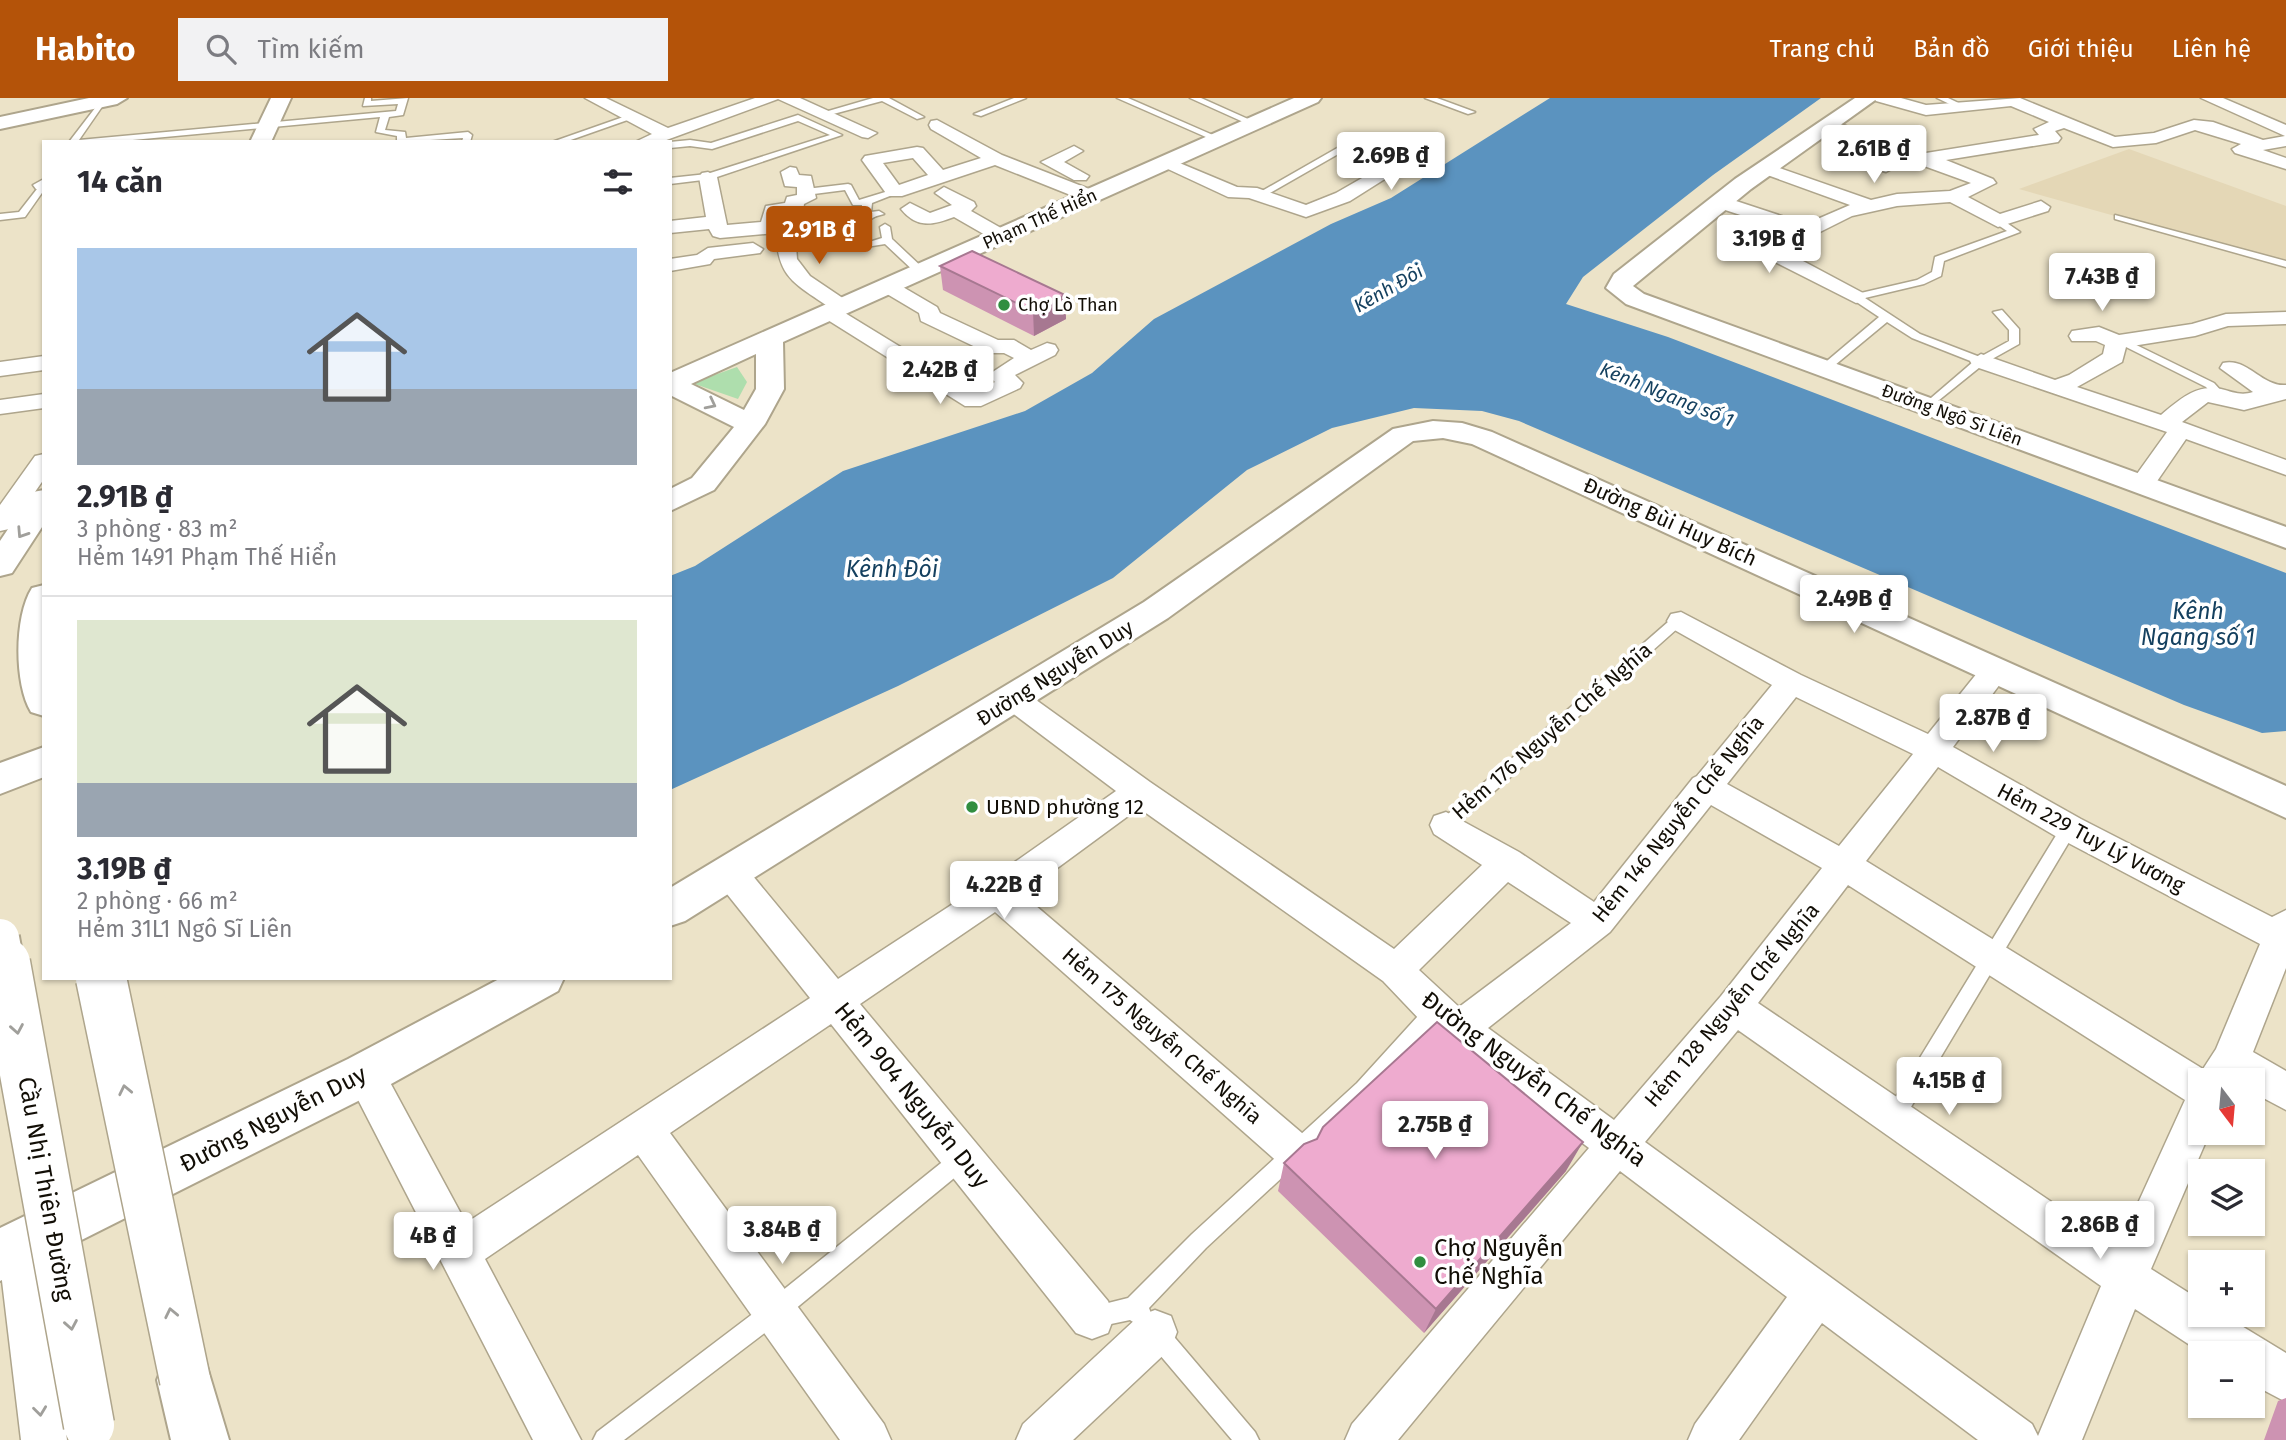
<!DOCTYPE html>
<html lang="vi">
<head>
<meta charset="utf-8">
<style>
	:root { --surface:#fff; --page:#f2f2f3; --text:#2b2b33; --muted:#7c7c81; --line:#e1e1e2; --accent:#b45309 }
	body { margin:0; font-family:"Fira Sans",sans-serif; background:var(--page); color:var(--text); height:100vh; display:flex; flex-direction:column; font-size:26px; white-space:nowrap }
	* { box-sizing:border-box; margin:0 }
	p { font-size:23px; color:var(--muted) }
	.icon { flex:none; width:38px; height:38px; fill:none; stroke:currentColor; stroke-width:2; stroke-linecap:round; stroke-linejoin:round }
	.map { position:relative; flex:1; overflow:hidden }
	.sheet { position:absolute; left:42px; top:42px; width:630px; height:840px; display:flex; flex-direction:column; background:var(--surface); border-radius:0px; box-shadow:0 2px 5px #0004 }
	.sheet>* { flex:none }
	.needle { width:46px; rotate:164deg }
	.controls { position:absolute; left:2188px; top:970px; display:grid; gap:14px }
	.controls a { display:grid; place-items:center; width:77px; height:77px; border-radius:0px; background:var(--surface); box-shadow:0 2px 5px #0004; font-size:35px }
	.price { position:absolute; translate:-50% -60px; padding:0 16px; border-radius:7px; background:#fff; color:#222; font-size:23px; line-height:46px; filter:drop-shadow(0 2px 4px #0008) }
	.price::after { content:''; position:absolute; left:50%; top:42px; width:21px; height:16px; margin-left:-10px; background:inherit; clip-path:polygon(0 0,100% 0,50% 100%) }
	.price.on { background:var(--accent); color:#fff }
	ul { padding:0; list-style:none }
	li { display:grid; align-content:center; gap:14px; height:371px; padding:0 35px }
	li+li { border-top:2px solid var(--line) }
	li span { display:grid; place-items:center; height:217px; border-radius:0px; color:#555 }
	li>.icon { margin-inline-start:auto }
	span .icon { width:126px; height:126px; fill:#fffc; stroke-width:1 }
	li b { font-size:30px }
	h2 { display:flex; justify-content:space-between; align-items:center; height:84px; padding:0 35px; font-size:30px }
	header { display:flex; align-items:center; gap:42px; box-sizing:border-box; height:98px; padding:0 35px; background:var(--accent); color:#fff }
	header strong { font-size:33px }
	nav { display:flex; gap:38px; margin-inline-start:auto; font-size:24px }
	.search { width:490px; height:63px; background:var(--page); display:flex; align-items:center; gap:18px; box-sizing:border-box; padding:0 24px; border-radius:0px; color:var(--muted); font-size:26px }
	.map>svg:first-child { display:block }
</style>
</head>
<body>
<header>
<strong>Habito</strong>
<div class="search"><svg class="icon" aria-label="search" viewBox="0 0 24 24"><circle cx="10" cy="10" r="6"/><path d="M15 15l6 6"/></svg>Tìm kiếm</div>
<nav><a>Trang chủ</a><a>Bản đồ</a><a>Giới thiệu</a><a>Liên hệ</a></nav>
</header>
<div class="map">
<svg width="2286" height="1342" viewBox="0 0 2286 1342">
	<rect width="100%" height="100%" fill="#ece3c8"/>
	<path fill="#e4d7b6" d="M2129,51L2286,108V166L2019,91Z"/>
	<path fill="#aedead" d="M737,269L747,284L738,301L692,285Z"/>
	<path fill="#5b93bf" d="M1550,0H1821L1713,77L1583,179L1566,206L1668,239L2286,475V633L2262,635L2184,607L1519,323L1482,313L1414,310L1332,330L1247,372L1113,480L898,588L670,692V478L695,468L843,373L1025,313L1092,275L1154,221L1331,126L1391,100Z"/>
	<path fill="#ece3c8" d="M44,754V880H160L174,931L0,1029V772Z"/>
	<g fill="none" stroke-linecap="round" stroke-linejoin="round">
		<g stroke="#aea58c" stroke-width="3">
			<path id="service" d="M365,0H371V3L408,0L403,17L389,19L385,32L405,34L406,40L468,34L472,37L470,44H462L463,40L397,44V38L376,34L380,19L111,44H69L102,1L106,3L79,42L396,13L398,6L363,8Z
				M873,0H889L924,19L917,21L882,3L822,19L818,16Z
				M1014,0H1026L981,18L974,16Z
				M1117,0H1128L1222,41L1215,43Z
				M1190,0H1201L1257,25L1250,27Z
				M1425,0H1437L1475,14L1468,16Z
				M1937,0H1948L1967,9L1960,11Z
				M629,17L636,19L565,44H552Z
				M798,17L842,37L711,81L670,86V80L707,76L830,37L798,23L712,51L690,48L670,50V44L690,42L711,45Z
				M1339,49L1394,72L1387,74L1340,55L1263,99L1255,97Z
				M1909,56L1916,58L1886,74L1879,72Z
				M44,82V92L25,119L0,122V116L19,114Z
				M848,86L851,87L859,102L895,91L900,94L872,105L871,114L879,113L884,116L866,121L861,118L862,107H853L845,92L806,97L801,94L806,91Z
				M2115,117L2286,163V169L2115,121Z
				M1995,121H2001L2020,134L1944,163L1941,178L1924,186L1865,200L1920,236L1980,259L2009,243V232L1993,214L2002,212L2019,231V246L1985,265L1928,311L1922,308L1924,306L1973,264L1912,240L1887,224L1829,272H1821V268L1879,219L1852,201V197L1917,182L1932,174L1935,159L2007,133L1995,125Z
				M885,126L890,129L892,141L925,172V176H917L885,146L866,149V145L882,140L880,129Z
				M2122,240L2214,285L2223,295L2213,297L2206,289L2118,245L2117,243Z
				M1681,518L1688,523L1678,530L1452,731H1440L1438,727L1440,723L1668,524Z
				M2069,724L2075,726L2077,730L2075,734L1902,1024L1895,1027L1888,1024L1885,1018L1888,1012L2063,726Z
				M1435,905L1442,907L1444,913L1442,919L1371,997L1206,1150L1149,1210L1152,1218L1149,1226L1141,1229L1130,1222L1092,1230L1084,1227L1081,1219L1084,1211L1128,1200L1192,1136L1357,985L1428,907Z
				M963,1050L970,1053L973,1060L970,1067L783,1221L624,1342H593L597,1334L767,1205L956,1053Z
				M1156,1224L1164,1227L1255,1334L1259,1342H1232L1148,1243L1145,1235L1148,1227Z"/>
		</g>
		<g stroke="#aea58c" stroke-width="3">
			<path id="minor" d="M585,0H606L668,30L755,0H800L877,35L868,40L862,39L778,1L661,44H635L652,36Z
				M1874,0H1901L1926,7L2020,0L2115,39L2154,35L2194,22L2213,24L2263,42L2285,38L2201,0H2223L2286,27V48L2263,52L2286,60V71L2235,55L2232,51L2241,46L2195,32L2156,45L2113,49L2064,30L2055,33L2061,40L2058,44L1946,62L1993,81L1996,85L1968,99L2000,116L2041,103L2050,109L2048,113L1998,129L1950,104L1897,108L1852,118L1814,137L1788,155L1863,195L1866,199L1863,203L1856,205L1767,160L1764,156L1792,134L1713,108L1711,104L1713,100H1727L1806,126L1850,107L1759,74L1756,70L1765,65L1871,102L1897,96L1950,93L1971,85L1822,31L1820,27L1822,23L1828,22L1926,55L2039,37L2034,31L2049,24L2011,8L1926,17L1876,3Z
				M937,22L1002,57L1097,94L1099,98L1097,102H1083L995,67L902,98H888L862,62L865,58L917,49L923,50L943,72L981,60L931,31L929,27L931,23ZM913,60L928,77L899,87L883,65Z
				M1074,48L1083,53L1064,64L1089,78L1086,82H1074L1041,64Z
				M1376,55L1404,63L1407,67L1350,103L1306,119L1249,100L1228,99L1155,65L1164,60L1170,61L1237,89L1257,90L1306,107L1336,95L1383,68L1367,60Z
				M790,69L796,70L799,77L811,78L816,100L804,106L803,113L782,117L780,124L866,112L876,118L866,124L795,134L797,161L810,178L850,205L854,209L845,215L974,294L995,284L988,277L1014,260L1004,255H988L921,223L919,215L882,193L879,189L882,185H896L937,209L940,215L998,242H1014L1031,252L1047,245L1055,247L1058,252L1055,257L1015,277L1023,285L1020,290L981,308H965L823,219L819,215L829,209C794,185 778,180 776,135L720,140L713,138L709,131L670,135V123L706,119L699,79L702,75L708,74L717,79L727,127L761,124L766,108L785,105L787,99L797,97V89L785,88L781,74Z
				M42,82L44,92L36,91L33,87Z
				M944,89L974,104L976,108L971,113L1008,134L1011,138L1008,142H994L954,119C933,127 917,131 901,111L910,105L930,115L952,107L935,95Z
				M753,145L763,151L760,155L714,161L710,166L670,173V161L697,157L708,150Z
				M2286,214V226L2228,228L2195,238L2126,249L2122,264L2077,289L2161,317C2179,302 2196,286 2221,291C2233,294 2241,298 2253,294L2220,270L2223,265C2247,259 2262,289 2286,287V301L2244,312L2208,304L2182,324L2286,362V377L2186,341L2151,392H2133L2129,387L2167,334L1973,268L1970,263L1981,256L2055,282L2069,277L2103,256L2105,247L2096,243H2072L2069,238L2072,233L2099,229L2119,237L2192,226L2226,216Z
				M44,258V272L0,278V264Z
				M44,296V310L0,316V302Z
				M44,356V381L9,431L0,433V407L35,358Z
				M1681,514L1801,577L1928,636L1986,564L1996,561L2006,564L2011,571L2006,578L1953,649L2081,721L2272,819L2286,812V870L2253,954L2286,973V1012L2252,994V982H2200V1034H2210L2151,1171L2200,1202V1216H2222L2286,1255V1304L2252,1286V1255H2202L2135,1211L2082,1342H1978L1822,1225L1739,1342H1688L1695,1326L1787,1199L1620,1073L1398,1342H1345L1352,1326L1589,1050L1422,924L1383,883L1139,710L1022,796L1309,1041L1315,1054L1309,1067L1295,1073L1281,1067L995,814L860,906L1108,1203L1114,1219L1108,1235L1092,1241L1076,1235L831,926L670,1035L884,1326L891,1342H840L638,1057L485,1161L581,1342H533L351,988L346,976L351,964L365,959L379,964L466,1125L810,900L719,786L714,776L719,766L731,762L743,766L838,881L985,785L1116,693L1003,608L999,601L1003,594L1014,590L1025,594L1150,684L1394,851L1482,767L1434,736L1430,727L1434,718L1446,714L1519,754L1594,804L1693,680L1697,678L1772,587L1671,530L1667,523L1671,516ZM1796,599L1913,656L1839,748L1727,686ZM1938,669L2057,739L2260,846L2216,951L2203,971L1866,763ZM1711,707L1822,770L1721,898L1614,1022L1488,930L1610,834ZM1508,784L1571,825L1459,909L1419,872ZM1848,787L2185,1002L2118,1149L1758,905ZM1738,932L2101,1188L2038,1338L2032,1326L1645,1044Z
				M19,1127L34,1133L40,1148L67,1342H21L0,1166V1143L4,1133Z
				M1155,1212L1171,1218L1177,1234L1171,1250L1073,1342H1016L1023,1326L1139,1218Z"/>
		</g>
		<g stroke="#aea58c" stroke-width="4">
			<path id="tertiary" d="M89,0H127L117,6L0,31V19Z
				M1855,0H1878L1751,91L1633,188L1644,196L2286,429V450L1626,206L1606,190L1614,176L1735,81Z
				M1433,323L1462,325L1492,334L2286,688V720L1472,346L1443,340L1413,343L1168,520L685,823L670,828V790L1144,504L1393,331Z
				M501,880H564L558,893L382,991L0,1183V1130L348,961Z"/>
		</g>
		<g stroke="#aea58c" stroke-width="4">
			<path id="secondary" d="M1294,0H1321L1318,4L783,244L784,291L765,326L714,392L670,413V391L692,380L734,329L670,297V275ZM756,256V291L744,312L691,286Z
				M44,649V679L0,696V665Z"/>
		</g>
		<g stroke="#aea58c" stroke-width="4">
			<path id="primary" d="M271,0H291L271,44H250Z
				M44,392V426L12,475L0,478V443L33,394Z
				M44,487V618L31,614C14,586 14,518 32,490Z
				M185,1254L205,1262L229,1342H171L157,1282L165,1262Z"/>
		</g>
		<use href="#service" fill="#fff" fill-rule="evenodd"/>
		<use href="#minor" fill="#fff" fill-rule="evenodd"/>
		<use href="#tertiary" fill="#fff" fill-rule="evenodd"/>
		<use href="#secondary" fill="#fff" fill-rule="evenodd"/>
		<use href="#primary" fill="#fff" fill-rule="evenodd"/>
		<g stroke="#aea58c" stroke-width="42" stroke-linecap="butt">
			<path id="primary-bridge-far1" d="M0,840L5,867"/>
		</g>
		<g stroke="#aea58c" stroke-width="53" stroke-linecap="butt">
			<path id="primary-bridge" d="M5,865L89,1327
				M101,880L185,1282"/>
		</g>
		<use href="#primary-bridge-far1" stroke="#fff" stroke-width="38"/>
		<use href="#primary-bridge" stroke="#fff" stroke-width="50"/>
	</g>
	<path fill="#cd93b2" d="M940,168L1065,197L1066,221L1034,238L943,192Z
		M1284,1065L1566,1073L1424,1235L1278,1093Z
		M2286,1300V1342H2264L2278,1303Z"/>
	<path fill="#a77891" d="M1065,197L1066,221L1034,238L1033,213Z
		M1583,1044L1566,1073L1424,1235L1436,1211Z"/>
	<path fill="#eeabcf" stroke="#a77891" stroke-width="2" d="M972,153L1065,197L1033,213L940,168Z
		M1437,924L1583,1044L1436,1211L1284,1065L1304,1046L1317,1041L1323,1029Z"/>
	<defs><path id="oneway-chevron" d="M-2-3.5L2.5 0L-2 3.5" fill="none" stroke-width="1.6" stroke-linecap="round" stroke-linejoin="round" transform="scale(1.75)"/></defs>
	<g stroke="#a09f9b">
		<use href="#oneway-chevron" transform="translate(711 306) rotate(27)"/>
		<use href="#oneway-chevron" transform="translate(22 435) rotate(123)"/>
		<use href="#oneway-chevron" transform="translate(17 931) rotate(80)"/>
		<use href="#oneway-chevron" transform="translate(125 992) rotate(-102)"/>
		<use href="#oneway-chevron" transform="translate(171 1215) rotate(-102)"/>
		<use href="#oneway-chevron" transform="translate(71 1227) rotate(80)"/>
		<use href="#oneway-chevron" transform="translate(40 1313) rotate(83)"/>
	</g>
	<g fill="#318e40" stroke="#fff" stroke-width="2.5">
		<circle cx="1004" cy="207" r="7"/>
		<circle cx="972" cy="709" r="7"/>
		<circle cx="1420" cy="1164" r="7"/>
	</g>
	<g text-anchor="middle" stroke-width="7" stroke-linejoin="round" paint-order="stroke">
		<g font-size="18" fill="#120e06" stroke="#fff">
			<text transform="translate(1040 121) rotate(-24)" y="6">Phạm Thế Hiển</text>
			<text transform="translate(1952 317) rotate(20)" y="6">Đường Ngô Sĩ Liên</text>
		</g>
		<g font-size="18" fill="#120e06" stroke="#fff" text-anchor="start">
			<text x="1018" y="213">Chợ Lò Than</text>
		</g>
		<g font-size="19" font-style="italic" fill="#14405f" stroke="#fff">
			<text transform="translate(1388 190) rotate(-30)" y="7">Kênh Đôi</text>
			<text transform="translate(1667 296) rotate(22)" y="7">Kênh Ngang số 1</text>
		</g>
		<g font-size="21" fill="#120e06" stroke="#fff">
			<text transform="translate(1670 424) rotate(24)" y="7">Đường Bùi Huy Bích</text>
			<text transform="translate(1055 575) rotate(-32)" y="7">Đường Nguyễn Duy</text>
			<text transform="translate(1552 633) rotate(-41)" y="7">Hẻm 176 Nguyễn Chế Nghĩa</text>
			<text transform="translate(1678 721) rotate(-51)" y="7">Hẻm 146 Nguyễn Chế Nghĩa</text>
			<text transform="translate(2091 740) rotate(28)" y="7">Hẻm 229 Tuy Lý Vương</text>
			<text transform="translate(1732 907) rotate(-50)" y="7">Hẻm 128 Nguyễn Chế Nghĩa</text>
			<text transform="translate(1162 938) rotate(41)" y="7">Hẻm 175 Nguyễn Chế Nghĩa</text>
		</g>
		<g font-size="21" fill="#120e06" stroke="#fff" text-anchor="start">
			<text x="986" y="716">UBND phường 12</text>
		</g>
		<g font-size="23" font-style="italic" fill="#14405f" stroke="#fff">
			<text x="892" y="479">Kênh Đôi</text>
			<text x="2198" y="521">Kênh<tspan x="2198" dy="26">Ngang số 1</tspan></text>
		</g>
		<g font-size="24" fill="#120e06" stroke="#fff">
			<text transform="translate(1534 981) rotate(37)" y="8">Đường Nguyễn Chế Nghĩa</text>
			<text transform="translate(912 997) rotate(51)" y="8">Hẻm 904 Nguyễn Duy</text>
			<text transform="translate(273 1021) rotate(-27)" y="8">Đường Nguyễn Duy</text>
			<text transform="translate(46 1091) rotate(80)" y="8">Cầu Nhị Thiên Đường</text>
		</g>
		<g font-size="24" fill="#120e06" stroke="#fff" text-anchor="start">
			<text x="1434" y="1158">Chợ Nguyễn<tspan x="1434" dy="28">Chế Nghĩa</tspan></text>
		</g>
	</g>
</svg>
<div class="controls">
<a><svg class="needle" viewBox="-14 -14 28 28"><path d="M0-13l5 13h-10z" fill="#e53935"/><path d="M0 13l5-13h-10z" fill="#7c7c81"/></svg></a>
<a><svg class="icon" aria-label="layers" viewBox="0 0 24 24"><path d="M12 4l9 5-9 5-9-5zM3 14l9 5 9-5"/></svg></a>
<a>+</a>
<a>−</a>
</div>
<b class="price" style="left:1874px;top:87px">2.61B ₫</b>
<b class="price" style="left:1391px;top:94px">2.69B ₫</b>
<b class="price on" style="left:819px;top:168px">2.91B ₫</b>
<b class="price" style="left:1769px;top:177px">3.19B ₫</b>
<b class="price" style="left:2102px;top:215px">7.43B ₫</b>
<b class="price" style="left:940px;top:308px">2.42B ₫</b>
<b class="price" style="left:1854px;top:537px">2.49B ₫</b>
<b class="price" style="left:1993px;top:656px">2.87B ₫</b>
<b class="price" style="left:1004px;top:823px">4.22B ₫</b>
<b class="price" style="left:1949px;top:1019px">4.15B ₫</b>
<b class="price" style="left:1435px;top:1063px">2.75B ₫</b>
<b class="price" style="left:2100px;top:1163px">2.86B ₫</b>
<b class="price" style="left:782px;top:1168px">3.84B ₫</b>
<b class="price" style="left:433px;top:1174px">4B ₫</b>
<section class="sheet">
<h2>14 căn<svg class="icon" aria-label="filters" viewBox="0 0 24 24"><path d="M4 7h16M4 17h16"/><circle cx="9" cy="7" r="2"/><circle cx="15" cy="17" r="2"/></svg></h2>
<ul>
<li><span style="background:linear-gradient(#a9c7e8 65%,#9aa5b1 0)"><svg class="icon" aria-label="home" viewBox="0 0 24 24"><path d="M3 11l9-7 9 7M6 9v11h12V9"/></svg></span><div><b>2.91B ₫</b><p>3 phòng · 83 m²</p><p>Hẻm 1491 Phạm Thế Hiển</p></div></li>
<li><span style="background:linear-gradient(#dfe7d0 75%,#9aa5b1 0)"><svg class="icon" aria-label="home" viewBox="0 0 24 24"><path d="M3 11l9-7 9 7M6 9v11h12V9"/></svg></span><div><b>3.19B ₫</b><p>2 phòng · 66 m²</p><p>Hẻm 31L1 Ngô Sĩ Liên</p></div></li>
</ul>
</section>
</div>
</body>
</html>
